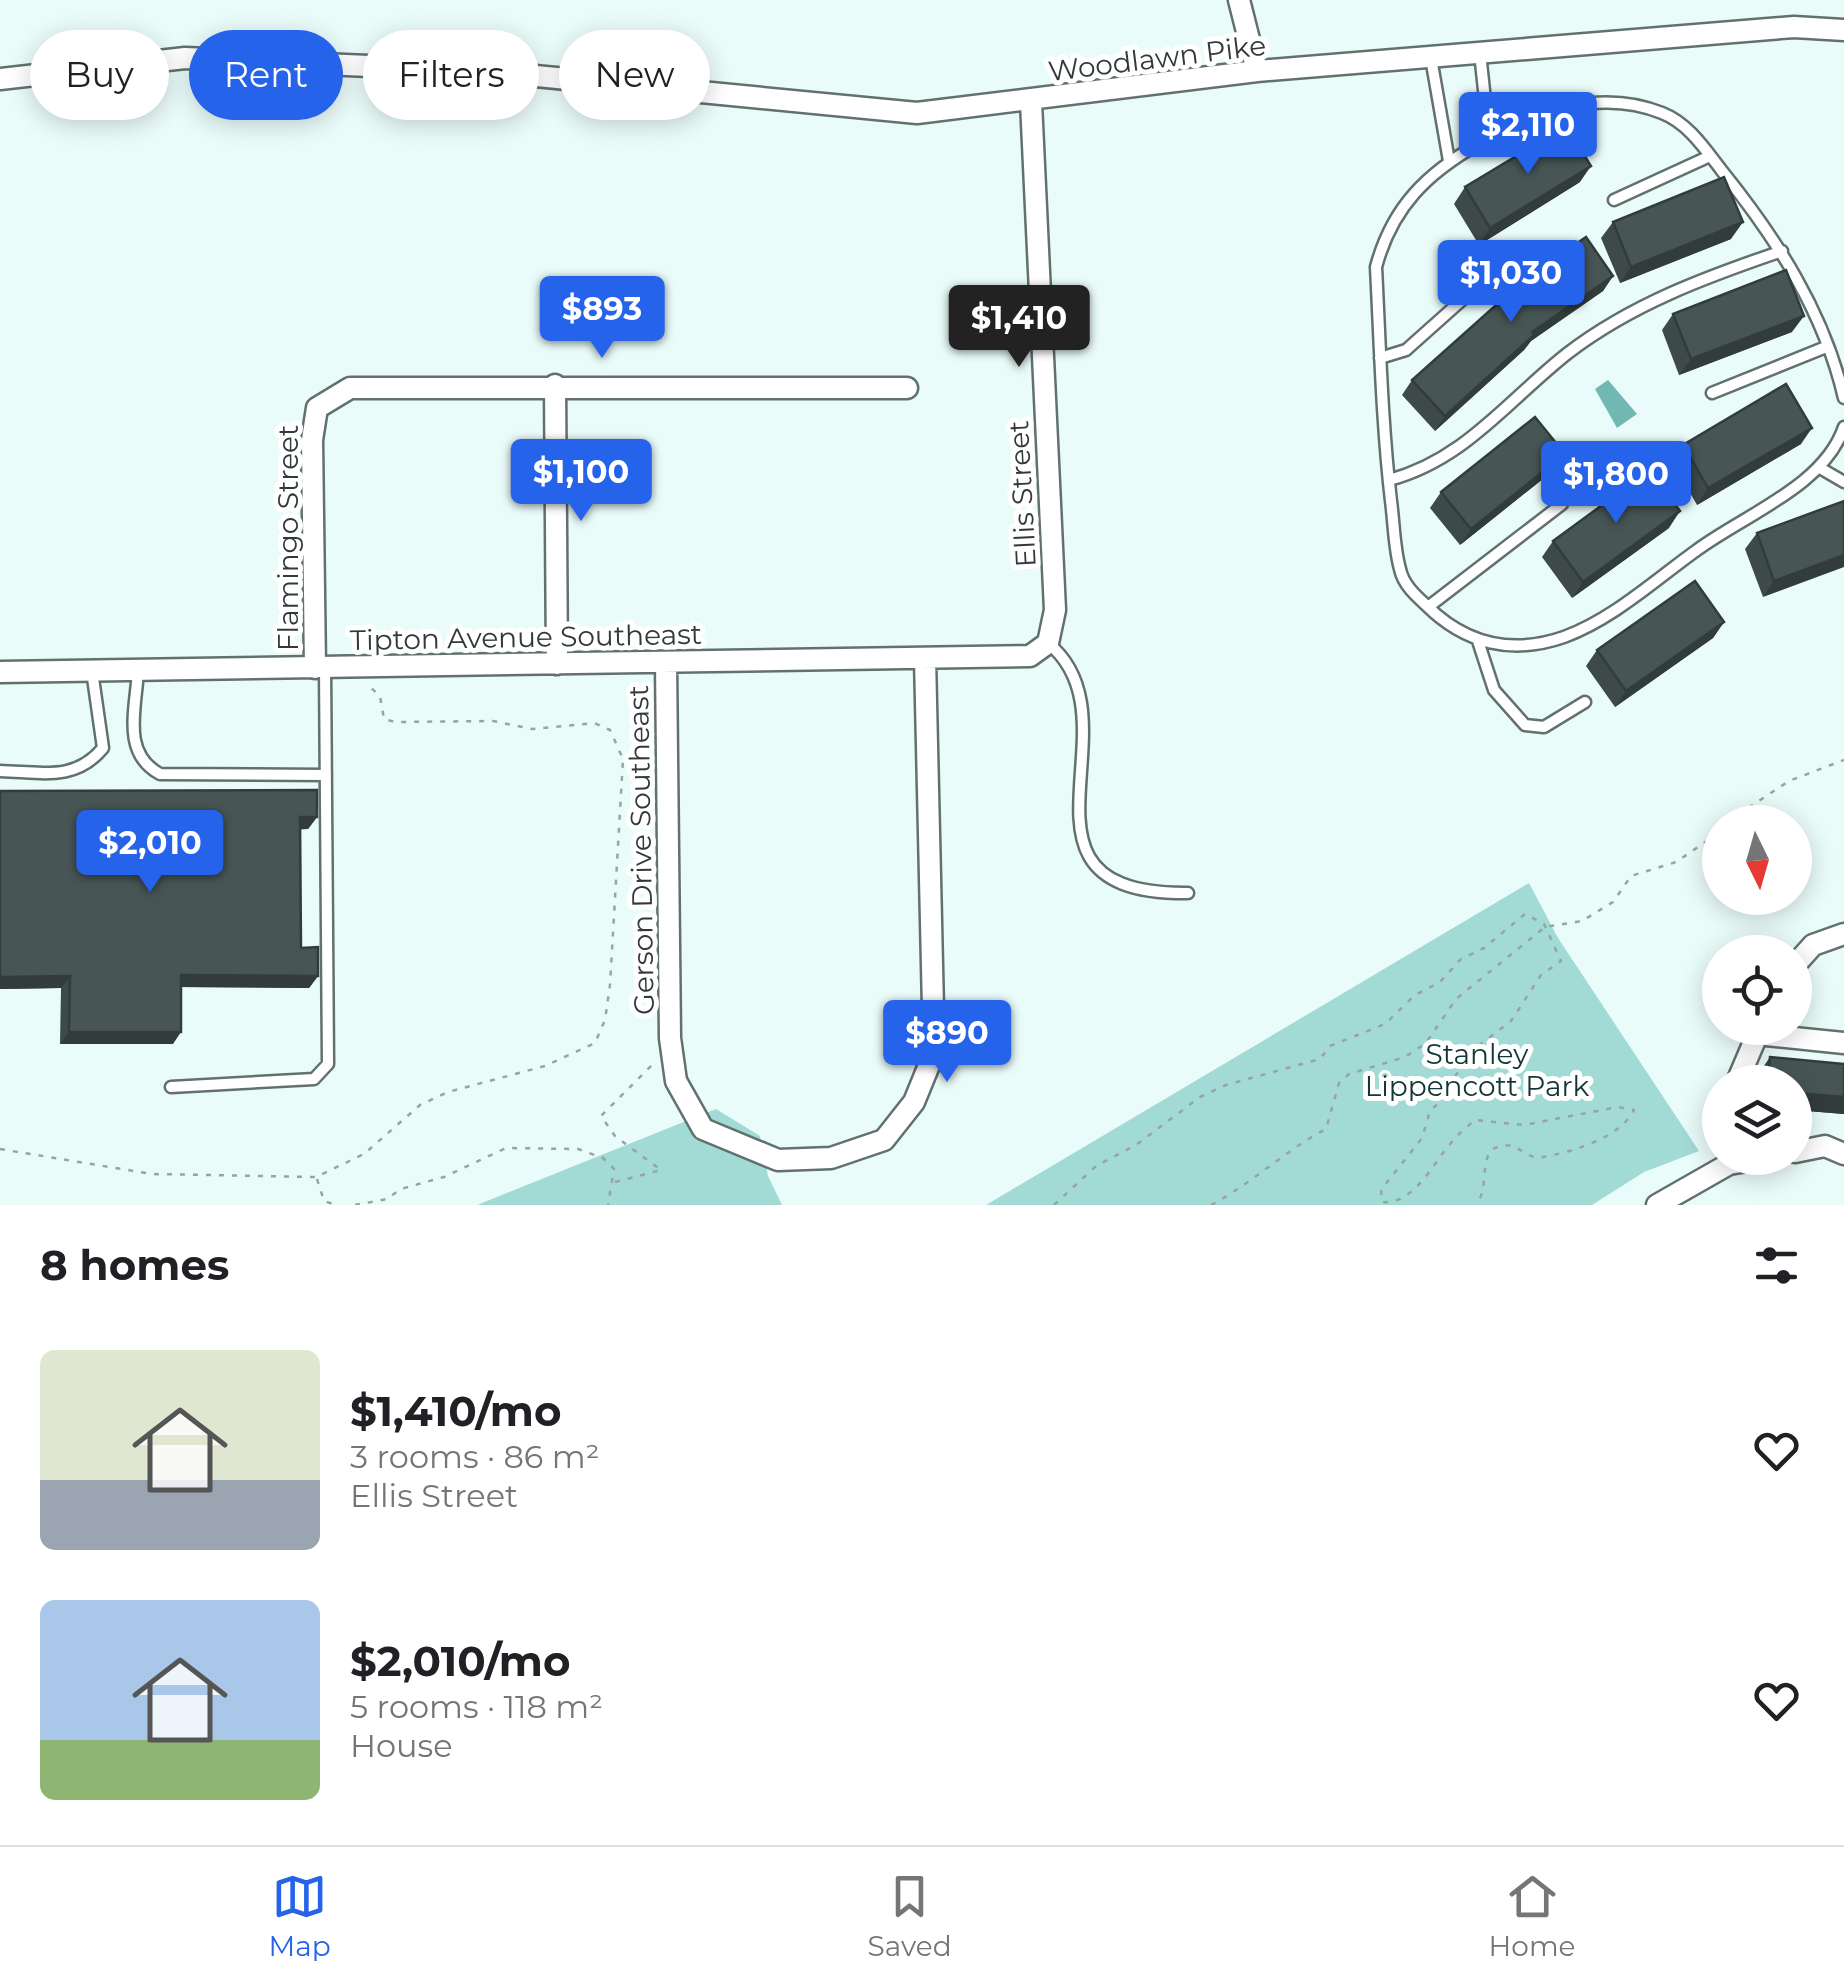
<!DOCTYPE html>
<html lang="en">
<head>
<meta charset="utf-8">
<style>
	:root { --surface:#fff; --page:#f6f6f6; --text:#202124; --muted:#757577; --line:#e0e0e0; --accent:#2563eb }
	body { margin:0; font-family:Montserrat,sans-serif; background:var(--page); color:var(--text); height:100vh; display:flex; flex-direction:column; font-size:38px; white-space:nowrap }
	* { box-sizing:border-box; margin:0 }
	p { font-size:32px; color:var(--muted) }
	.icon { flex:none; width:55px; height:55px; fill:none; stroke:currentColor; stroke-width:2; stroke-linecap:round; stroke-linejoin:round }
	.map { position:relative; height:1205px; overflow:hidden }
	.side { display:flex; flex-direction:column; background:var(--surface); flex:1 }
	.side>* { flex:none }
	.guide { position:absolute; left:30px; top:30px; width:1000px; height:90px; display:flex; gap:20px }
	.needle { width:65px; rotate:175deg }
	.tools { position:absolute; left:1702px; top:805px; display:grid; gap:20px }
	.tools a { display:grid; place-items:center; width:110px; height:110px; border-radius:50%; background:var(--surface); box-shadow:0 5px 25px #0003; font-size:50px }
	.price { position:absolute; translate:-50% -85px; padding:0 22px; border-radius:10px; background:var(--accent); color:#fff; font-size:32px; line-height:65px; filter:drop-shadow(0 2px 5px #0008) }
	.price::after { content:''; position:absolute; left:50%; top:60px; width:30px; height:22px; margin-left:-15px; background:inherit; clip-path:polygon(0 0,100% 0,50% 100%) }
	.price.active { background:#222; color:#fff }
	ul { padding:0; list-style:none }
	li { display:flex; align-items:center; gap:30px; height:250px; padding:0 40px }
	li span { display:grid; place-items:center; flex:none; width:280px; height:200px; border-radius:15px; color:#555 }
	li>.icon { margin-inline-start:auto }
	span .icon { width:120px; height:120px; fill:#fffc; stroke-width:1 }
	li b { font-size:42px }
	h2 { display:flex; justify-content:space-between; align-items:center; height:120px; padding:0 40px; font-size:42px }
	.tag { padding:0 35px; border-radius:45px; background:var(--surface); box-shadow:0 5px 25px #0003; font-size:35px; line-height:90px }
	.tag.active { background:var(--accent); color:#fff }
	.dock { display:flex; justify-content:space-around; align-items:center; height:140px; border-top:2px solid var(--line); background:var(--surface); font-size:28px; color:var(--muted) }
	.dock a { display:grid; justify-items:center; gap:5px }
	.dock .active { color:var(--accent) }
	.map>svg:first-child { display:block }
</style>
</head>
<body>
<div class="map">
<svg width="1844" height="1205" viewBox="0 0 1844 1205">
	<rect width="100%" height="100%" fill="#eafcfa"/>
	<path fill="#a2dad5" d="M1529,883L1558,938L1699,1151L1644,1172L1592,1205H986Z
		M716,1109L760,1136L768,1176L782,1205H477Z"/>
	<path fill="#71b8b2" d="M1608,380L1637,414L1617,428L1595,389Z"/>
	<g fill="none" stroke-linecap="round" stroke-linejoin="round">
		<g stroke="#627170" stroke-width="15">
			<path id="service" d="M1480,53L1489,137
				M1431,58L1449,161
				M1614,200L1710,156
				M1380,358L1406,350L1462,300
				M1712,393L1826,347
				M1844,398C1824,312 1776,238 1722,171C1705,149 1688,123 1662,113C1601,88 1534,111 1480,143C1427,173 1392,207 1376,267C1380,345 1382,424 1391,501C1394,523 1394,548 1400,569C1403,584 1415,595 1426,605C1465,644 1512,655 1564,637C1613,619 1655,580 1697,550C1746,514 1824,486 1844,427
				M1820,468L1844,482
				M1389,480C1465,460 1508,400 1568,353C1632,304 1706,277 1782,251
				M1428,607L1562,504
				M1478,641L1494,690L1525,725L1544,727L1585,702
				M1048,643C1144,721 989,895 1188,893
				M138,670C136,709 121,753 160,774L326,775
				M0,771C41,772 75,782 103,748L92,671
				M171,1087L314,1079L328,1064L325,667"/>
		</g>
		<g stroke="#627170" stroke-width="25">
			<path id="minor" d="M1239,0L1257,71
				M0,79L185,58L484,71L917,113L1257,71L1794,27L1844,30
				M555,385L557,664
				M666,662L670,1038L676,1081L703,1129L778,1160L831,1158L884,1140L914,1102L934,1053L925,658
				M315,668L312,440L317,408L350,388H907
				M0,672L1030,656L1048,643L1055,610L1031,102
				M1795,965L1813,945L1844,934
				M1756,1034L1844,1043
				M1737,1082L1760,1028
				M1795,1152L1825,1146L1844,1154
				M1657,1205L1729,1164L1766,1158"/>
		</g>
		<path stroke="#97a4a3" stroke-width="2.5" stroke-dasharray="5 8" stroke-linecap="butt" d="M1727,822L1789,781L1844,760
			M0,1149L152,1174L316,1177L364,1154L420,1105L448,1092L545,1066L595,1043L605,1020L610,985L623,759L610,730L594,723L532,729L493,721L395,722L384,719L380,696L369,686
			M317,1179L324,1201L336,1205
			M615,1182L661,1170L615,1136L601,1116L653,1064
			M355,1205L387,1199L401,1189L444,1177L506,1148L578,1149L603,1158L614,1169L608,1205
			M1054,1205L1096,1166L1136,1145L1200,1097L1226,1085L1320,1059L1330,1046L1385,1024L1415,995L1440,982L1461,959L1484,948L1525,914L1544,924L1561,961L1541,975L1511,1021L1482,1043L1451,1081L1443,1099L1430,1111L1422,1138L1381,1190L1382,1202C1415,1205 1434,1161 1451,1143C1458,1134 1467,1127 1475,1120L1524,1125L1618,1107L1634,1110C1620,1138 1572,1152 1543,1157C1522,1161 1518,1135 1491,1150C1480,1167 1489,1188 1476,1205
			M1211,1205C1253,1183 1284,1151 1326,1129L1339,1083L1349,1074L1405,1057L1426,1043L1456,999L1545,927L1582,921L1613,902L1631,876L1676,862L1720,832"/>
		<use href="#service" stroke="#fff" stroke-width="10"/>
		<use href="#minor" stroke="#fff" stroke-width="20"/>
	</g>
	<path fill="#3d4a49" d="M1580,182L1479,245L1454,204L1465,187Z
		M1613,222L1731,239L1620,283L1601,238Z
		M1613,276L1603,291L1531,341L1524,350L1435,431L1402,395L1412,380Z
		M1673,314L1792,332L1679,375L1662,330Z
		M1801,444L1697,505L1672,461L1683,445Z
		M1565,454L1554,470L1460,545L1430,508L1441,492Z
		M1844,501L1763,597L1745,549L1757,533Z
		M1669,528L1572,598L1542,557L1553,541Z
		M1724,622L1713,638L1615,707L1586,666L1597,650Z
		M0,791L317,817L308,829H300L301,948L318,976L309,988L181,987L173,1044H60L61,988L0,989Z
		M1770,1057L1844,1064V1114L1795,1110V1082H1758L1759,1073Z"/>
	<path fill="#323c3c" d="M1591,166L1580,182L1479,245L1490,228Z
		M1743,222L1731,239L1620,283L1631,267Z
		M1613,276L1603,291L1531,341L1524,350L1435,431L1445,416L1532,332Z
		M1804,316L1792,332L1679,375L1691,359Z
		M1812,428L1801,444L1697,505L1708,488Z
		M1565,454L1554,470L1460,545L1471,529Z
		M1680,511L1669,528L1572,598L1583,582Z
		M1844,555V567L1763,597L1774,581Z
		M1724,622L1713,638L1615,707L1626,691Z
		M300,817H317L308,829L291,830Z
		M181,975L318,976L309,988L173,987Z
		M70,976L61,988L0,989V977Z
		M69,1032H181L173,1044H60Z
		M1795,1093L1844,1097V1114L1795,1110Z"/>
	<path fill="#475655" stroke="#323c3c" stroke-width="2.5" d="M1566,126L1591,166L1490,228L1465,187Z
		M1724,177L1743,222L1631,267L1613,222Z
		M1586,237L1613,276L1532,332L1534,335L1445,416L1412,380L1523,281Z
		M1786,270L1804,316L1691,359L1673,314Z
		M1786,384L1812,428L1708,488L1683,445Z
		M1535,417L1565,454L1471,529L1441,492Z
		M1650,470L1680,511L1583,582L1553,541Z
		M1844,501V555L1774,581L1757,533Z
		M1695,581L1724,622L1626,691L1597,650Z
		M317,790V817H300L301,948L318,947V976L181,975V1032H69L70,976L0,977V791Z
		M1770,1057L1844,1064V1097L1795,1093V1082H1768Z"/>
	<g text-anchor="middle" stroke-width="10" stroke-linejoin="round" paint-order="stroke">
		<g font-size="28" fill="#323938" stroke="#fff">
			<text transform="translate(1157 58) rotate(-7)" y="10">Woodlawn Pike</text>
			<text transform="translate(1022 494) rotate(-93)" y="10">Ellis Street</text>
			<text transform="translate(288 538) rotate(-90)" y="10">Flamingo Street</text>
			<text transform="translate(526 637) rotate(-1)" y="10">Tipton Avenue Southeast</text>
			<text transform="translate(641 850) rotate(-91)" y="10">Gerson Drive Southeast</text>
		</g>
		<g font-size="28" fill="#133634" stroke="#fff">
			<text x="1477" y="1064">Stanley<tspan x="1477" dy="32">Lippencott Park</tspan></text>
		</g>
	</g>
</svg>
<div class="tools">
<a><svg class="needle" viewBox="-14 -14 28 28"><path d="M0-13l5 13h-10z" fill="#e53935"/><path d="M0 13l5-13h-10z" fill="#757577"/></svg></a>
<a><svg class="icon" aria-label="locate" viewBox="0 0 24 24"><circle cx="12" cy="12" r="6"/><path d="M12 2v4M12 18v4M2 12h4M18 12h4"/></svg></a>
<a><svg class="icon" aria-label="layers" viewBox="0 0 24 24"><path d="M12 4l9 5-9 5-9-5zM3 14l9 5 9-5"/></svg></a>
</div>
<b class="price" style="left:1528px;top:177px">$2,110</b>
<b class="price" style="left:1511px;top:325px">$1,030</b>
<b class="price" style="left:602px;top:361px">$893</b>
<b class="price active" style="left:1019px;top:370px">$1,410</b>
<b class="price" style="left:581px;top:524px">$1,100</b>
<b class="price" style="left:1616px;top:526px">$1,800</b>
<b class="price" style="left:150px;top:895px">$2,010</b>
<b class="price" style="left:947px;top:1085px">$890</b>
<div class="guide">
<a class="tag">Buy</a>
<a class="tag active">Rent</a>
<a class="tag">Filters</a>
<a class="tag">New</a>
</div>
</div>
<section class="side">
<h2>8 homes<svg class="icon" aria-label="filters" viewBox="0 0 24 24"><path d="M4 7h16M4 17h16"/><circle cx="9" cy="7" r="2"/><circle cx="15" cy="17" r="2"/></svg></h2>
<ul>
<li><span style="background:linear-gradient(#dfe7d0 65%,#9aa5b1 0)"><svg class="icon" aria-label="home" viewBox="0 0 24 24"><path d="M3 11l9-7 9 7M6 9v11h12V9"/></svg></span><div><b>$1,410/mo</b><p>3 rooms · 86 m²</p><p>Ellis Street</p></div><svg class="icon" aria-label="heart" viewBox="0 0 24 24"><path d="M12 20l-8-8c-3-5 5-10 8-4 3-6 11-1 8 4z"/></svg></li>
<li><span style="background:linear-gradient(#a9c7e8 70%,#8fb573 0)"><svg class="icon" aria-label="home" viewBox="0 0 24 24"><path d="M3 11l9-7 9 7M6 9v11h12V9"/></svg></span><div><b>$2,010/mo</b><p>5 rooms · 118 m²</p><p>House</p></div><svg class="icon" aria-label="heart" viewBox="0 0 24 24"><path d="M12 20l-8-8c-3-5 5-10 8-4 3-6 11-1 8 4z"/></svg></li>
</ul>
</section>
<nav class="dock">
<a class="active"><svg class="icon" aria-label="map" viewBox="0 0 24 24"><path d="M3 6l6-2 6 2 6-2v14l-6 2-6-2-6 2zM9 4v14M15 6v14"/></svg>Map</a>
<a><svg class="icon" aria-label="saved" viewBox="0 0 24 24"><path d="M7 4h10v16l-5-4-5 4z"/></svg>Saved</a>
<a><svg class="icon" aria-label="home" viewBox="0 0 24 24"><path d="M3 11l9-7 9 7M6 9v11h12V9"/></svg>Home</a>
</nav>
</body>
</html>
